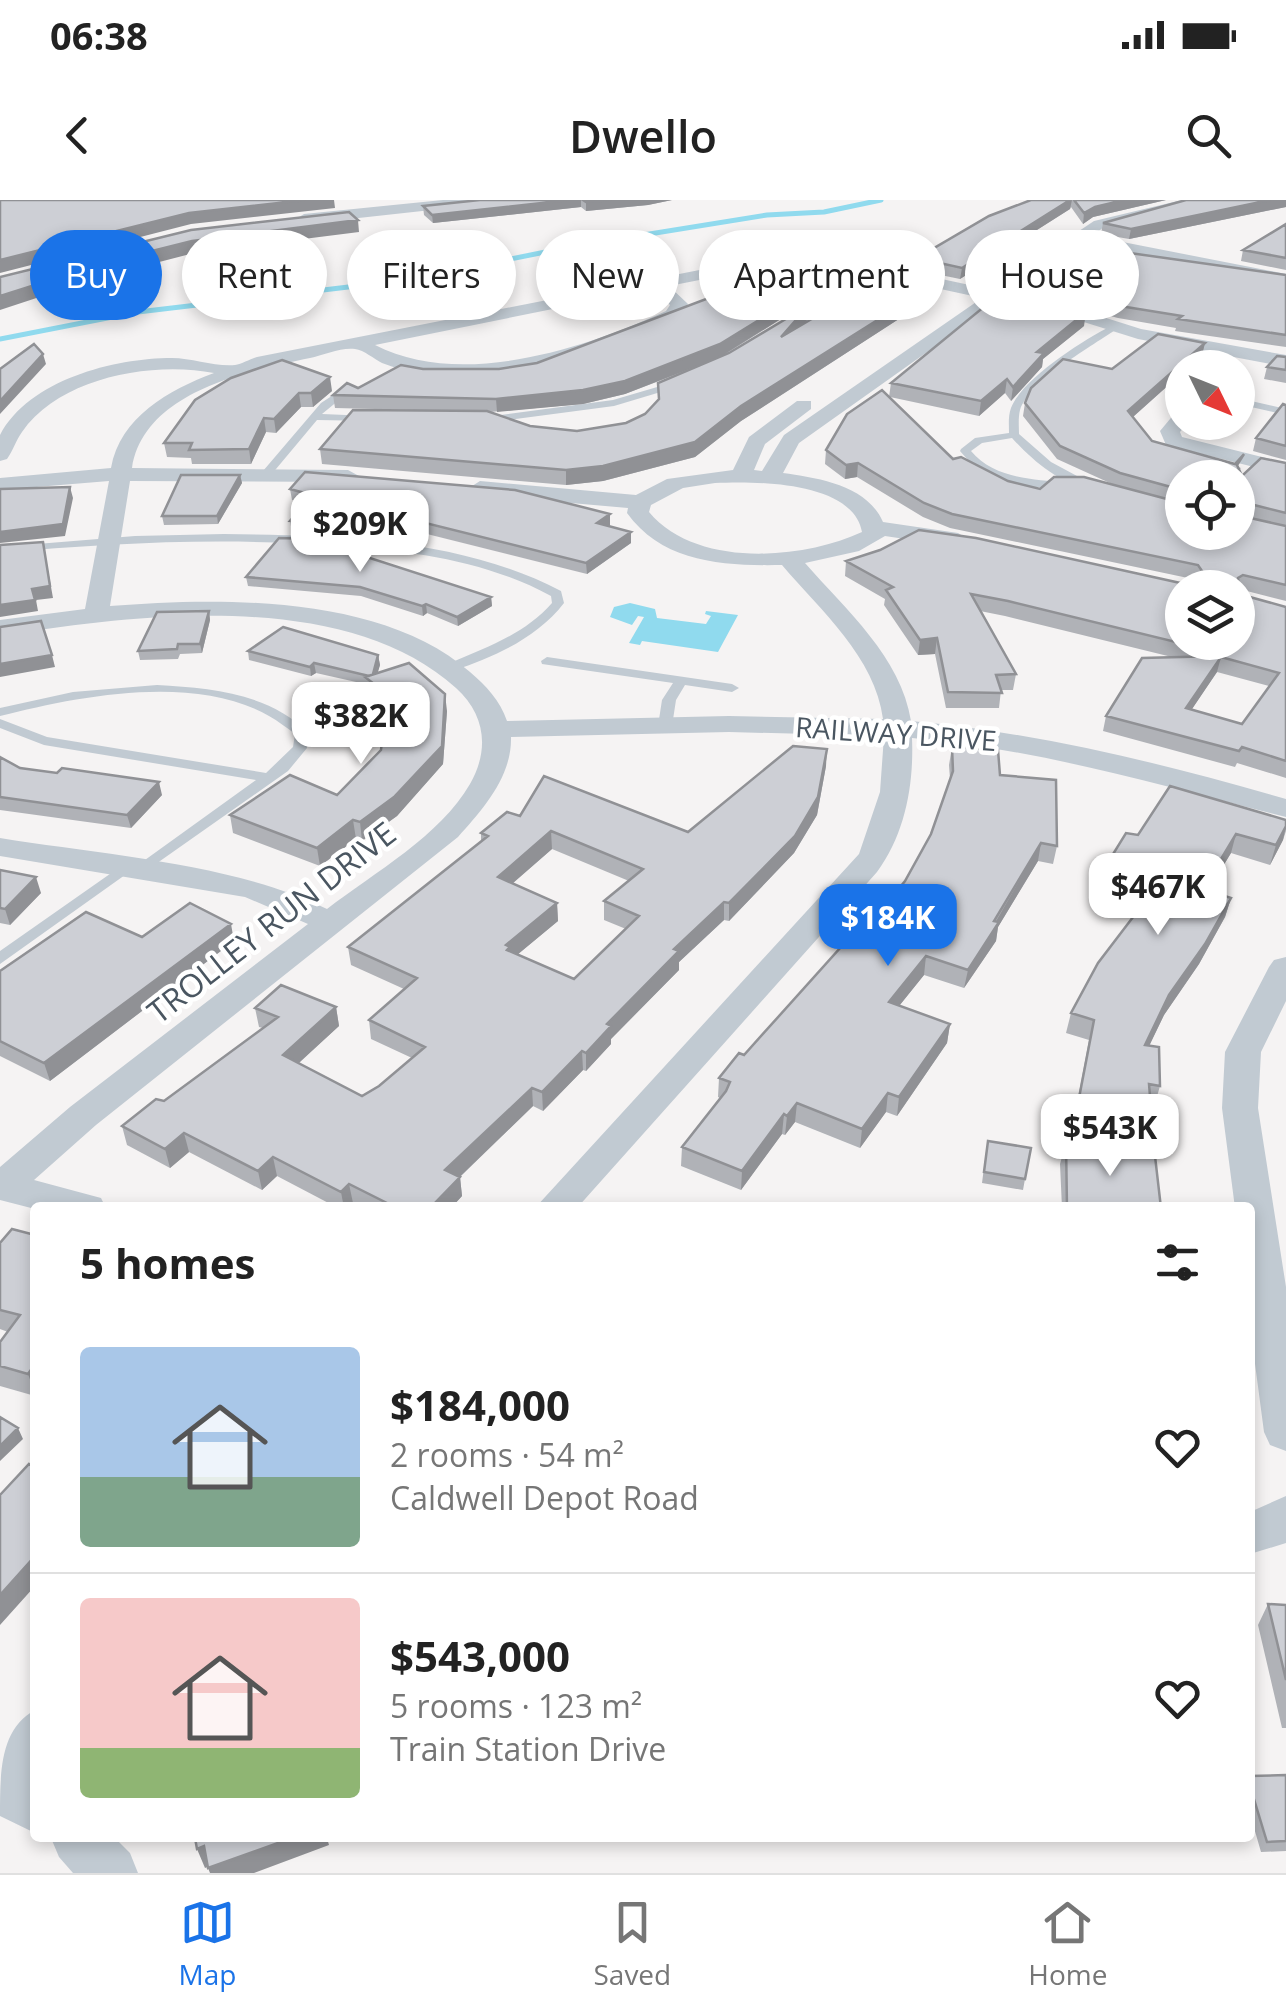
<!DOCTYPE html>
<html lang="en">
<head>
<meta charset="utf-8">
<style>
	:root { --surface:#fff; --page:#f2f2f2; --text:#222; --muted:#767676; --line:#e0e0e0; --accent:#1a73e8 }
	body { margin:0; font-family:"Open Sans",sans-serif; background:var(--page); color:var(--text); height:100vh; display:flex; flex-direction:column; font-size:38px; white-space:nowrap }
	* { box-sizing:border-box; margin:0 }
	p { font-size:32px; color:var(--muted) }
	.icon { flex:none; width:55px; height:55px; fill:none; stroke:currentColor; stroke-width:2; stroke-linecap:round; stroke-linejoin:round }
	.map { position:relative; flex:1; overflow:hidden }
	.details { position:absolute; left:30px; top:1002px; width:1225px; height:640px; display:flex; flex-direction:column; background:var(--surface); border-radius:10px; box-shadow:0 5px 15px #0003 }
	.details>* { flex:none }
	.hud { position:absolute; left:30px; top:30px; width:1228px; height:90px; display:flex; gap:20px }
	.needle { width:65px; rotate:133deg }
	.buttons { position:absolute; left:1165px; top:150px; display:grid; gap:20px }
	.buttons a { display:grid; place-items:center; width:90px; height:90px; border-radius:50%; background:var(--surface); box-shadow:0 5px 15px #0003; font-size:50px }
	.price { position:absolute; translate:-50% -85px; padding:0 22px; border-radius:20px; background:#fff; color:#222; font-size:32px; line-height:65px; filter:drop-shadow(0 2px 5px #0008) }
	.price::after { content:''; position:absolute; left:50%; top:60px; width:30px; height:22px; margin-left:-15px; background:inherit; clip-path:polygon(0 0,100% 0,50% 100%) }
	.price.on { background:var(--accent); color:#fff }
	ul { padding:0; list-style:none }
	li { display:flex; align-items:center; gap:30px; height:250px; padding:0 50px }
	li+li { border-top:2px solid var(--line) }
	li span { display:grid; place-items:center; flex:none; width:280px; height:200px; border-radius:10px; color:#555 }
	li>.icon { margin-inline-start:auto }
	span .icon { width:120px; height:120px; fill:#fffc; stroke-width:1 }
	li b { font-size:42px }
	h2 { display:flex; justify-content:space-between; align-items:center; height:120px; padding:0 50px; font-size:42px }
	.tag { padding:0 35px; border-radius:45px; background:var(--surface); box-shadow:0 5px 15px #0003; font-size:35px; line-height:90px }
	.tag.on { background:var(--accent); color:#fff }
	.status { display:flex; justify-content:space-between; align-items:center; height:70px; padding:0 50px; background:var(--surface); direction:ltr }
	.status svg { height:28px; fill:currentColor }
	header { display:flex; justify-content:space-between; align-items:center; height:130px; padding:0 50px; background:var(--surface); font-size:45px; font-weight:600 }
	.tab-bar { display:flex; justify-content:space-around; align-items:center; height:140px; border-top:2px solid var(--line); background:var(--surface); font-size:28px; color:var(--muted) }
	.tab-bar a { display:grid; justify-items:center; gap:5px }
	.tab-bar .on { color:var(--accent) }
	.map>svg:first-child { display:block }
</style>
</head>
<body>
<div class="status"><b>06:38</b><svg viewBox="0 0 49 12"><path d="M0 12V9h3v3zM5 12V6h3v6zM10 12V3h3v9zM15 12V0h3v12zM26 1h20v11H26zM47 4h2v5h-2z"/></svg></div>
<header><svg class="icon" aria-label="back" viewBox="0 0 24 24"><path d="M15 5l-7 7 7 7"/></svg>Dwello<svg class="icon" aria-label="search" viewBox="0 0 24 24"><circle cx="10" cy="10" r="6"/><path d="M15 15l6 6"/></svg></header>
<div class="map">
<svg width="1286" height="1673" viewBox="0 0 1286 1673">
	<rect width="100%" height="100%" fill="#f5f3f3"/>
	<path fill="#90daee" d="M630,403L655,409L657,418L706,424L711,416L705,414L706,411L738,415L718,452L642,441L640,445L629,443L644,417L638,416L632,425L610,417L614,407Z"/>
	<g fill="none" stroke-linecap="round" stroke-linejoin="round">
		<path stroke="#90daee" stroke-width="5" d="M0,139L138,112L407,80L575,46L767,15L824,12L881,0"/>
		<path fill="#c1cad2" fill-rule="evenodd" d="M873,68L880,70L794,123L787,121Z
			M1111,126L1118,128C1094,145 1029,181 1020,210C1018,218 1019,227 1019,234L1051,262L1090,283V287C1061,286 1031,259 1012,238L982,243L971,251C993,278 1033,280 1065,282L1069,283V287C1031,291 984,282 960,251L961,249L975,238L1009,233C1009,225 1008,216 1011,208C1023,178 1082,141 1111,126Z
			M681,180L686,183L684,185L614,206L486,223L481,220L486,217L613,200Z
			M347,186L352,189L350,191L322,214L370,216L375,219L374,221L317,220L271,275H263V271L321,203Z
			M1238,198L1286,209V215L1238,204Z
			M224,334C338,336 459,338 561,391L564,403C538,437 495,457 455,470L450,469V463C487,447 525,434 552,403L551,396C484,360 412,351 337,346C224,337 112,343 0,353V347L135,336Z
			M547,457L732,484L739,488L732,492L685,485L676,500L672,526L665,530L658,526L662,500L673,483L542,464L541,461Z
			M157,485C211,488 268,493 309,533L307,548L288,571L143,673L135,668L138,665L256,580L44,545L0,528V519L47,537L266,573L293,547L295,534C287,528 278,521 269,516C195,473 78,496 0,516V508L73,492Z
			M127,662L135,667L132,670L0,764V751Z"/>
		<path fill="#c1cad2" fill-rule="evenodd" d="M443,0H493L486,4L304,24L296,19L304,14Z
			M1182,0H1208L1104,27L1092,36L1286,74V84L1082,43L1011,94L1065,105L1141,129L1286,155V167L1138,139L1055,113L999,101L799,243L783,273C818,278 867,285 883,322L958,333L969,340L958,347L885,336L859,351L805,363C846,410 901,457 911,521C1039,533 1162,563 1286,599V617C1159,585 1043,550 912,538C914,585 905,634 877,672L577,1008H535L859,654L880,592L884,536L729,532L511,537C512,577 483,609 458,637L96,925L34,980L101,998L106,1008L35,1009L0,1000V967L70,907L308,724L245,697L0,656V638C104,655 233,663 327,709C375,672 440,636 470,584C490,549 485,514 456,488C345,388 137,414 0,436V420L85,409L109,281L0,290V278L111,268C120,217 169,190 214,173C153,161 60,177 22,232C16,240 13,251 7,259L0,261V235C29,180 114,158 172,158C192,158 216,167 235,165C242,164 250,159 257,157L735,63L806,57L876,65L993,90L1066,40L1060,36L1062,33H1076L1094,21ZM806,67L876,75L982,98L784,235L762,271L754,270L765,244L811,209V201H797L749,237L733,270L667,279L636,295L480,281L469,288L480,295L628,308L627,313C663,363 724,366 782,365C821,411 875,457 883,519L729,516L507,521C500,500 486,486 470,472C382,395 222,397 110,406L130,281L348,282L359,276L348,270L132,268C144,192 247,171 310,158C323,155 342,147 355,149C364,150 374,159 382,163C411,174 442,178 472,177C540,173 617,148 678,119L688,104L669,86L735,73ZM652,89L670,105L666,111C584,149 460,189 375,145ZM715,283C755,281 853,281 862,332C801,360 696,368 649,312L651,305L683,288Z
			M1182,211V222H1188L1180,232L1182,237L1286,263V275L1166,245L1160,231L1175,213Z
			M1286,757V801L1261,852L1258,908L1286,1087V1251L1270,1245L1264,1232L1250,1126V1008H1235L1222,908L1225,852L1269,767L1274,760Z
			M1286,1296V1343L1250,1354V1312Z
			M35,1510V1633L0,1616C0,1572 0,1529 35,1510Z
			M51,1638H115L130,1653L138,1673H73L59,1657Z"/>
	</g>
	<path fill="#b0b2b7" fill-rule="evenodd" d="M480,0H672L648,5L586,11L581,7L433,23L424,15L423,6Z
		M1031,0H1166L1093,17L1083,24L1071,7L1070,9L960,79L916,70L917,58Z
		M1286,0V7L1129,39L1101,34L1103,23Z
		M1286,24V70L1241,61L1243,50Z
		M848,44L875,47L864,60L847,58Z
		M1286,75V147L1175,131L1176,128L1118,118L1020,92L1022,80Z
		M849,76L721,157L808,119L804,124L939,93L741,221L695,257L603,281L566,285L322,264L320,249L415,210L335,208L333,195L423,169H499L537,163ZM714,160L645,214L626,223L577,231L530,226L490,212L583,204L625,194Z
		M1084,126L1043,159L1042,167L1011,201L1005,193L979,216L890,197L953,259L1008,281L1040,289L1112,284L1057,259L1023,216L1025,203L1112,169L1205,143L1202,155L1182,168V173L1133,217L1152,241L1241,268L1239,270L1242,276L1286,263V401L1239,389V394L1286,407V578L1237,563L1235,567L1103,531L1106,516L1176,458L1005,416L980,411L1016,474L1013,490H1001L999,508H946L935,454L918,455L884,405L885,399L845,376L846,361L1185,384L1188,378L950,328L923,317L857,277L845,279L825,264L826,250L889,197L891,183ZM1182,278L1238,332H1182ZM1217,472L1269,486L1242,524L1191,510Z
		M1286,157V183L1264,179L1267,167Z
		M332,191L313,207H301L276,233L266,232L251,264H192L191,258L167,257L164,243L195,200Z
		M1286,205V260L1253,251L1256,238Z
		M240,275L242,283L218,324L164,325L162,316Z
		M290,289L610,325L609,326L631,343L587,374L319,307L311,333L292,332L290,321L305,303L292,300Z
		M246,377L491,397L492,406L458,426L427,413L423,416L361,396L248,386Z
		M209,411L210,420L202,453L180,454L178,459L140,460L138,451Z
		M248,451L378,455L380,465L377,473L447,511L443,564L397,616L362,641L356,639L320,666L233,633L230,615L337,595L381,550L385,509L367,495L365,484L316,473L311,476L249,460Z
		M952,547L1000,575L1057,646L1053,664L1038,661L998,727L996,741L964,788L924,775L899,806L950,824L947,843L897,916L886,912L860,948L795,922L785,935L782,934L741,990L681,966L682,947L720,898L718,897L719,878L744,855L874,719L905,681L931,634L950,579L949,565Z
		M0,557L20,568L162,595L131,628L0,610Z
		M826,566L817,615L794,653L729,721L724,720L679,762V770L611,839V844L586,871L583,870L543,911L533,906L460,977L462,996L451,1008H361L353,1003L348,1008H338L277,976L262,990L189,952L170,968L127,945L122,926L164,901L263,828L259,827L255,808L336,807L339,826L298,863L362,896L379,886L412,858L371,839L369,820L404,789L351,765L348,747L481,641V633L520,616L688,632ZM552,649L629,681L604,701V720L626,729L574,779L518,754L558,721L557,703L512,684Z
		M1286,620V631L1283,640L1270,665L1231,653L1208,691L1231,698L1225,717L1199,764L1164,815L1149,846L1160,886L1154,907L1151,906L1152,920L1146,940L1074,919L1089,840L1066,833L1071,813L1143,704L1098,691L1102,672L1138,635Z
		M0,670L41,693L10,725L0,723Z
		M142,737L234,741L50,881L0,856V771Z
		M1066,942L1161,1008H1062L1060,964Z
		M986,952L1025,979L1023,990L982,983Z
		M35,1035V1196L0,1186V1142L8,1132L0,1129V1043Z
		M1268,1404L1286,1405V1528H1282L1258,1425Z
		M1286,1575V1651L1261,1652L1250,1614V1576Z"/>
	<path fill="#909195" d="M305,0H334L335,8L191,24L0,73V60L189,13Z
		M569,0H581V7L433,23L432,15Z
		M611,0H672L648,5L586,11V2Z
		M1070,0H1072L1070,9L960,79L962,68Z
		M1124,0H1166L1093,17L1083,24L1084,13L1095,7Z
		M1270,0H1286V7L1129,39L1131,29Z
		M358,20L359,32L194,53L82,82V83L0,110V96L76,70L192,41Z
		M876,34L875,47L864,60L865,46Z
		M850,64L849,76L720,157L625,194L583,204L497,212L496,199Z
		M941,80L939,93L741,221L695,257L603,281L566,285V270L741,206Z
		M809,105L808,119L780,150L781,137Z
		M1086,112L1084,126L1043,159L1042,167L1011,201L1013,187L1037,152Z
		M1205,143L1202,155L1188,168H1182V173L1125,224L1128,211Z
		M43,154L46,164L0,214V201Z
		M330,177L332,191L313,207L311,193Z
		M1007,179L1005,193L979,216L981,201Z
		M299,193L301,207L276,233L274,219Z
		M264,218L266,232L251,264L249,249Z
		M858,263L857,277L845,279L846,265Z
		M240,275L242,283L218,324L217,316Z
		M70,287L73,298L65,336L0,343V332Z
		M317,296L319,307L311,333L310,322Z
		M610,314V325L597,334V323Z
		M631,332V343L587,374L586,363Z
		M43,342L53,398L36,400L38,411L0,417V405L32,389Z
		M491,397L492,406L458,426L457,417Z
		M426,404L427,413L423,416L422,406Z
		M209,411L210,420L202,453L200,444Z
		M937,438L935,454L918,455L920,440Z
		M52,455L55,467L0,477V464Z
		M378,455L380,465L374,486L373,477Z
		M1221,457L1217,472L1182,524L1186,508Z
		M314,463L316,473L311,476L310,467Z
		M445,494L447,511L443,564L397,616L362,641L360,622Z
		M827,549L826,566L817,615L794,653L729,721V703Z
		M159,582L162,595L131,628L127,615Z
		M353,620L356,639L320,666L317,648Z
		M1286,626L1283,640L1270,665L1276,645Z
		M551,631L552,649L499,695L498,677Z
		M1236,634L1231,653L1197,709L1203,689Z
		M1041,643L1038,661L998,727L996,741L964,788L968,770Z
		M36,677L41,693L10,725L5,709Z
		M1231,698L1225,717L1199,764L1164,815L1140,865L1145,845L1169,795Z
		M724,702V720L679,762V770L611,839V844L586,871V853L607,824L674,749Z
		M557,703L558,721L511,760L506,745Z
		M231,724L234,741L50,881L44,863Z
		M926,756L924,775L887,821L889,802Z
		M336,807L339,826L287,874L283,855Z
		M950,824L947,843L897,916L899,897Z
		M582,851L583,870L543,911L542,892Z
		M532,888L533,906L447,989L445,970Z
		M888,893L886,912L860,948L862,929Z
		M797,903L795,922L785,935L787,916Z
		M784,914L782,934L741,990L742,971Z
		M184,933L189,952L170,968L165,949Z
		M273,957L277,976L262,990L258,971Z
		M460,977L462,996L451,1008H430Z
		M349,984L353,1003L348,1008H344L341,992Z
		M35,1164V1193L28,1174Z
		M18,1228L23,1239L0,1261V1246Z
		M35,1356V1386L0,1425V1395Z
		M292,1638H327L329,1645L254,1673H210L208,1668Z
		M204,1646L212,1665L205,1668L197,1649Z"/>
	<path fill="#cdcfd5" stroke="#909195" stroke-width="2.5" fill-rule="evenodd" d="M0,0H305L189,13L0,60Z
		M480,0H569L432,15L423,6Z
		M583,0H611L586,2Z
		M1031,0H1070L962,68L917,58L989,16Z
		M1074,0H1124L1095,7L1084,13Z
		M1186,0H1270L1131,29L1103,23Z
		M349,12L358,20L192,41L76,70L79,71L0,96V77L191,30Z
		M1286,24V58L1243,50Z
		M876,34L865,46L848,44Z
		M1073,45L1286,75V135L1178,119L1182,116L1120,106L1022,80Z
		M812,59L850,64L720,144L625,181L583,190L496,199L333,195L347,183L358,188L401,165L423,169H499L537,163Z
		M895,70L941,80L741,206L695,242L603,266L566,270L320,249L353,210L487,211L530,226L577,231L626,223L645,214L659,199L658,183L729,153L809,105L781,137Z
		M1002,92L1086,112L1037,152L1044,153L1013,187L1007,179L981,201L891,183Z
		M1158,134L1205,143L1128,211L1152,241L1235,264L1244,254L1237,265L1242,276L1261,258L1286,263V313L1242,302L1238,306L1241,316L1286,326V385L1243,375L1238,378L1239,394L1286,407V561L1242,547L1239,551L1106,516L1142,458L1219,456L1217,452L1008,401L971,394L1016,474L996,475L1002,493L948,492L937,438L920,440L886,390L893,387L846,361L880,350L919,330L976,338L1185,384L1189,377L1204,374L1198,365L952,314L924,303L858,263L846,265L826,250L847,214L882,190L953,259L961,257L1008,281L1040,289L1054,277H1084L1182,303V332H1238V278H1182V290L1120,273L1060,246L1025,203L1031,188L1063,159L1112,169ZM1182,388H1238V442H1182ZM1221,457L1279,473L1242,524L1186,508Z
		M34,144L43,154L0,201V169Z
		M1277,156L1286,157V170L1267,167Z
		M282,160L330,177L311,193H299L274,219L264,218L249,249L189,250L192,243H164L195,200L231,178Z
		M1283,204L1286,205V246L1256,238Z
		M305,272L515,290L610,314L597,323L631,332L586,363L317,296L310,322L290,321L312,295L290,289Z
		M181,275H240L217,316H162Z
		M70,287L63,324L0,332V289Z
		M279,338L311,339L491,397L457,417L426,404L422,406L360,387L246,377Z
		M43,342L50,386L32,389L35,400L0,405V345Z
		M209,411L200,444H178L177,449L138,451L157,412Z
		M41,421L52,455L0,464V427Z
		M283,427L378,455L373,474L369,476L314,463L310,467L248,451Z
		M409,463L445,494L442,546L394,597L360,622L353,620L317,648L230,615L290,575L337,595L381,550L387,494L365,477Z
		M793,546L827,549L818,597L795,636L729,703L724,702L674,749L679,751L607,824L611,826L586,853L582,851L542,892L532,888L445,970L460,977L430,1008H397L349,984L341,992L273,957L258,971L184,933L165,949L122,926L156,899L164,901L278,817L255,808L281,785L336,807L283,855L362,896L379,886L425,847L369,820L417,778L348,747L488,636L481,633L507,612L520,616L544,576L688,632ZM551,631L643,669L604,701L639,716L574,779L507,750L510,747L506,745L557,703L498,677Z
		M952,547L998,550L1000,575L1056,580L1057,646L1041,643L994,721L999,722L968,770L926,756L889,802L950,824L899,897L888,893L862,929L797,903L787,916L784,914L742,971L682,947L726,891L730,882L719,878L739,853L744,855L868,717L874,719L905,681L931,634L953,571Z
		M0,557L20,568L57,573L62,568L159,582L127,615L0,597Z
		M1170,586L1286,620V626L1276,645L1236,634L1203,689L1231,698L1205,744L1169,795L1145,845L1159,847L1160,886L1149,884L1152,920L1079,898L1094,820L1071,813L1098,763L1156,687L1102,672L1126,633L1138,635Z
		M0,670L36,677L5,709L0,708Z
		M190,703L231,724L44,863L0,841V771L86,712L142,737Z
		M988,941L1031,948L1025,979L984,972Z
		M1066,942L1155,956L1161,1008H1067Z
		M12,1029L35,1035V1164L28,1174L0,1166V1142L20,1115L0,1110V1043Z
		M0,1217L18,1228L0,1246Z
		M29,1264L35,1268V1356L0,1395V1295Z
		M1268,1404L1286,1405V1480Z
		M1286,1575V1641L1267,1642L1250,1586V1576Z
		M195,1638H292L208,1668L204,1646L197,1649Z"/>
	<g text-anchor="middle" stroke-width="9" stroke-linejoin="round" paint-order="stroke">
		<g font-size="28" fill="#4a5661" stroke="#fff">
			<text transform="translate(896 534) rotate(4)" y="10">RAILWAY DRIVE</text>
		</g>
		<g font-size="32" fill="#4a5661" stroke="#fff">
			<text transform="translate(272 723) rotate(-38)" y="11">TROLLEY RUN DRIVE</text>
		</g>
	</g>
</svg>
<div class="buttons">
<a><svg class="needle" viewBox="-14 -14 28 28"><path d="M0-13l5 13h-10z" fill="#e53935"/><path d="M0 13l5-13h-10z" fill="#767676"/></svg></a>
<a><svg class="icon" aria-label="locate" viewBox="0 0 24 24"><circle cx="12" cy="12" r="6"/><path d="M12 2v4M12 18v4M2 12h4M18 12h4"/></svg></a>
<a><svg class="icon" aria-label="layers" viewBox="0 0 24 24"><path d="M12 4l9 5-9 5-9-5zM3 14l9 5 9-5"/></svg></a>
</div>
<b class="price" style="left:360px;top:375px">$209K</b>
<b class="price" style="left:361px;top:567px">$382K</b>
<b class="price" style="left:1158px;top:738px">$467K</b>
<b class="price on" style="left:888px;top:769px">$184K</b>
<b class="price" style="left:1110px;top:979px">$543K</b>
<div class="hud">
<a class="tag on">Buy</a>
<a class="tag">Rent</a>
<a class="tag">Filters</a>
<a class="tag">New</a>
<a class="tag">Apartment</a>
<a class="tag">House</a>
</div>
<section class="details">
<h2>5 homes<svg class="icon" aria-label="filters" viewBox="0 0 24 24"><path d="M4 7h16M4 17h16"/><circle cx="9" cy="7" r="2"/><circle cx="15" cy="17" r="2"/></svg></h2>
<ul>
<li><span style="background:linear-gradient(#a9c7e8 65%,#7fa58c 0)"><svg class="icon" aria-label="home" viewBox="0 0 24 24"><path d="M3 11l9-7 9 7M6 9v11h12V9"/></svg></span><div><b>$184,000</b><p>2 rooms · 54 m²</p><p>Caldwell Depot Road</p></div><svg class="icon" aria-label="heart" viewBox="0 0 24 24"><path d="M12 20l-8-8c-3-5 5-10 8-4 3-6 11-1 8 4z"/></svg></li>
<li><span style="background:linear-gradient(#f6c9c9 75%,#8fb573 0)"><svg class="icon" aria-label="home" viewBox="0 0 24 24"><path d="M3 11l9-7 9 7M6 9v11h12V9"/></svg></span><div><b>$543,000</b><p>5 rooms · 123 m²</p><p>Train Station Drive</p></div><svg class="icon" aria-label="heart" viewBox="0 0 24 24"><path d="M12 20l-8-8c-3-5 5-10 8-4 3-6 11-1 8 4z"/></svg></li>
</ul>
</section>
</div>
<nav class="tab-bar">
<a class="on"><svg class="icon" aria-label="map" viewBox="0 0 24 24"><path d="M3 6l6-2 6 2 6-2v14l-6 2-6-2-6 2zM9 4v14M15 6v14"/></svg>Map</a>
<a><svg class="icon" aria-label="saved" viewBox="0 0 24 24"><path d="M7 4h10v16l-5-4-5 4z"/></svg>Saved</a>
<a><svg class="icon" aria-label="home" viewBox="0 0 24 24"><path d="M3 11l9-7 9 7M6 9v11h12V9"/></svg>Home</a>
</nav>
</body>
</html>
